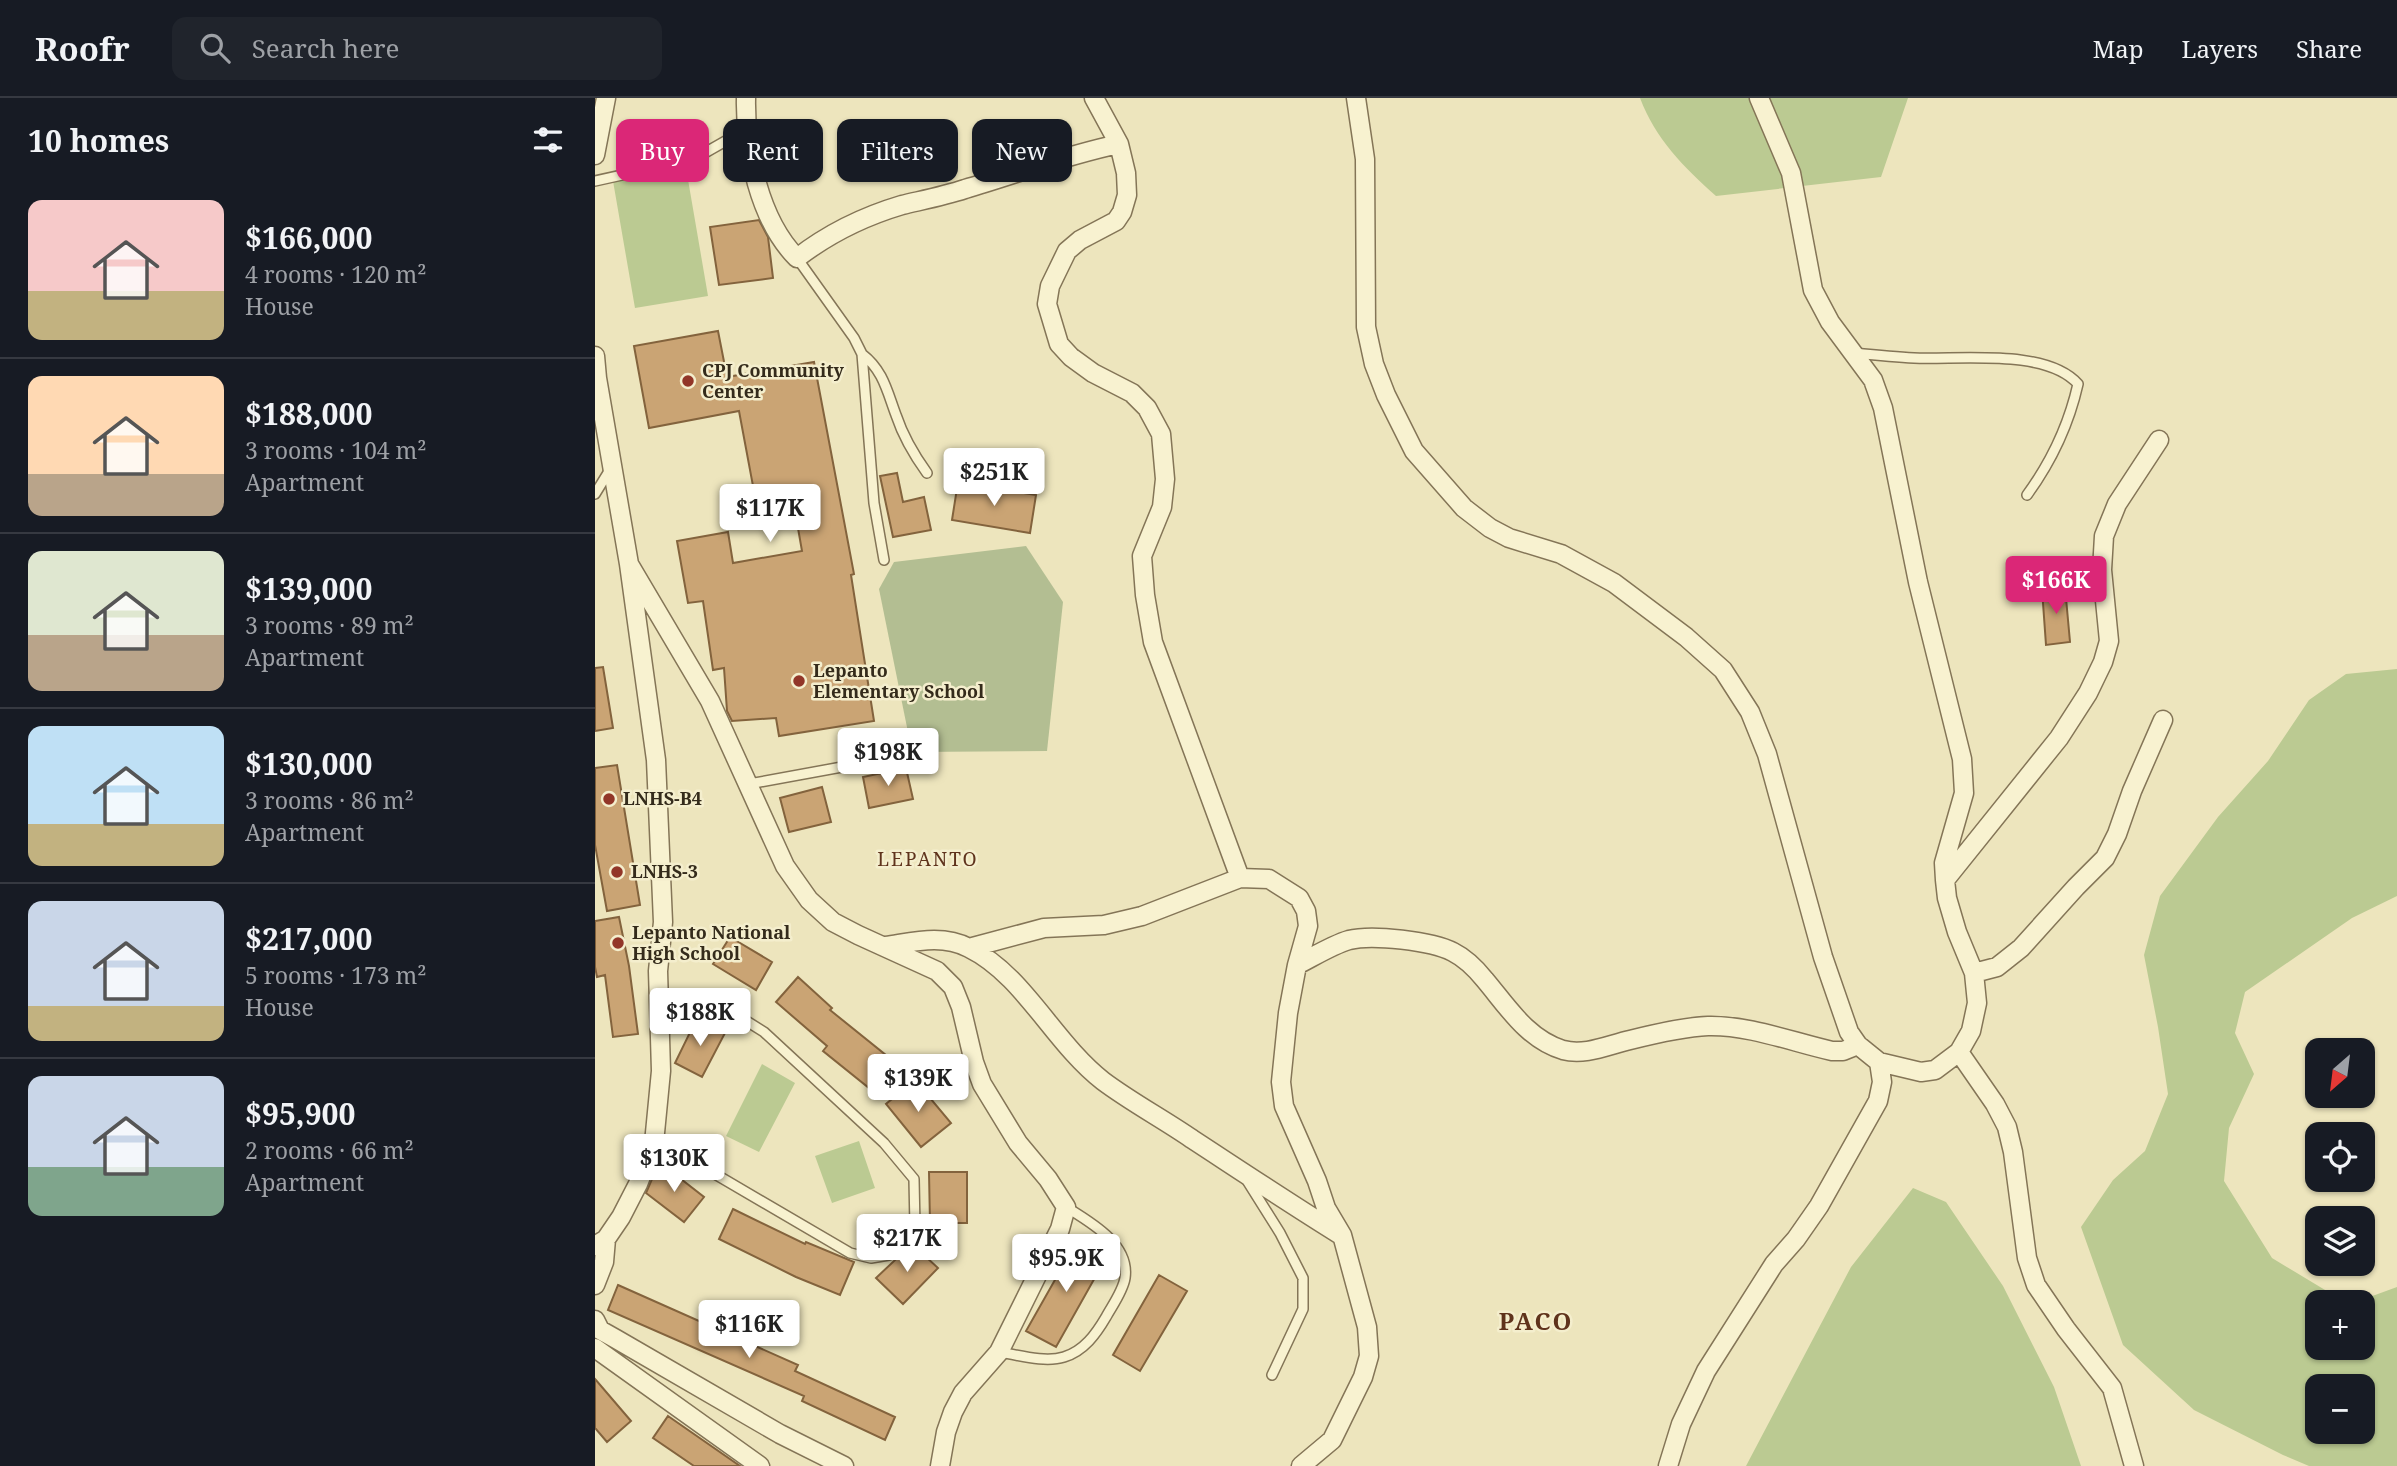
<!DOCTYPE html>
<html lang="en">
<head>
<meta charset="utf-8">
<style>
	:root { --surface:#171b24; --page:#20242c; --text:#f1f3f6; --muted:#9ea1a6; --line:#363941; --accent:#db2777 }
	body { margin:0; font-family:"Noto Serif",serif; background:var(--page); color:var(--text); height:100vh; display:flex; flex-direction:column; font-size:26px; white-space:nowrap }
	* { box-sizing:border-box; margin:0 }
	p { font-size:23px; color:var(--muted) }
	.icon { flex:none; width:38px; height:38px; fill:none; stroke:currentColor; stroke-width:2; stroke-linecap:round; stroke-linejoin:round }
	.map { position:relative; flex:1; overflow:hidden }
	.side { display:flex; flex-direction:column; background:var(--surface); width:595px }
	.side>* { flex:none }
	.hud { position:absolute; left:21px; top:21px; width:665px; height:63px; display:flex; gap:14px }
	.needle { width:46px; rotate:208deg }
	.tools { position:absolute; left:1710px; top:940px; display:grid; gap:14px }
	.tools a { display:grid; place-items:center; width:70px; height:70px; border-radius:14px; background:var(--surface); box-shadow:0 2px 5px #0004; font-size:35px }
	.price { position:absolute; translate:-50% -60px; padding:0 16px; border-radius:7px; background:#fff; color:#222; font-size:23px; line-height:46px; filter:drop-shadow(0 2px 4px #0008) }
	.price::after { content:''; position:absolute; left:50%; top:42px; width:21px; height:16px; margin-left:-10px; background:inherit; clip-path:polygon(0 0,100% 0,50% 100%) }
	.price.selected { background:var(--accent); color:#fff }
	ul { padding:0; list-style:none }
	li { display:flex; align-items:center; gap:21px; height:175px; padding:0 28px }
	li+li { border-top:2px solid var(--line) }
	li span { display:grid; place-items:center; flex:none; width:196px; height:140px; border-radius:14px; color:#555 }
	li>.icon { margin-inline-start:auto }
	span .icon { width:84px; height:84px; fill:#fffc; stroke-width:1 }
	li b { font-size:30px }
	h2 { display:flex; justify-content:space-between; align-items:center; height:84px; padding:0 28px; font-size:30px }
	.tag { padding:0 24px; border-radius:14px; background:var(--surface); box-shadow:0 2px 5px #0004; font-size:24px; line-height:63px }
	.tag.selected { background:var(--accent); color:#fff }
	header { display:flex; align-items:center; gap:42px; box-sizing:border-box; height:98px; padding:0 35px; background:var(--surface); border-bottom:2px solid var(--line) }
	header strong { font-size:33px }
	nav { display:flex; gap:38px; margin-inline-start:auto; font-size:24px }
	.search { width:490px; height:63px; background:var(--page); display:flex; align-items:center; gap:18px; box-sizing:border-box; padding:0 24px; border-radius:14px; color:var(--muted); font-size:26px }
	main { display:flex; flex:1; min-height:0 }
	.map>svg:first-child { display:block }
</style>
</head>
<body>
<header>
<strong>Roofr</strong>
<div class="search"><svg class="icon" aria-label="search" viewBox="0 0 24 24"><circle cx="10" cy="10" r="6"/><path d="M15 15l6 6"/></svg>Search here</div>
<nav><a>Map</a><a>Layers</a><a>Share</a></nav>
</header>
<main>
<section class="side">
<h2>10 homes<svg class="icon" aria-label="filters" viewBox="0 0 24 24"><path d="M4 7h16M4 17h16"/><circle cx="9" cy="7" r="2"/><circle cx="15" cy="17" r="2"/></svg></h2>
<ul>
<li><span style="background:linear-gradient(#f6c9c9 65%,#c2b280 0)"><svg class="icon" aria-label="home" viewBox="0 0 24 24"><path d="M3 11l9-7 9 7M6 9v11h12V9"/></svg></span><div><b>$166,000</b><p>4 rooms · 120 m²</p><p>House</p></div></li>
<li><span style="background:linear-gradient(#ffd9b3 70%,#b9a48a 0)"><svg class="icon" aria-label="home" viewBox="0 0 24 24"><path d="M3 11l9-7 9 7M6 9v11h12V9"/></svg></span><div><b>$188,000</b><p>3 rooms · 104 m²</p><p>Apartment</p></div></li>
<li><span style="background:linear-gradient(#dfe7d0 60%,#b9a48a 0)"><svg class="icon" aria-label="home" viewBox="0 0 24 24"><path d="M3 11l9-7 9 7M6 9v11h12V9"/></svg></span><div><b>$139,000</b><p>3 rooms · 89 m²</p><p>Apartment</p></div></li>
<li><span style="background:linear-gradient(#bfe0f5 70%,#c2b280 0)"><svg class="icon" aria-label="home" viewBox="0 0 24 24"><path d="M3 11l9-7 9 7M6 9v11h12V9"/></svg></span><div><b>$130,000</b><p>3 rooms · 86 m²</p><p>Apartment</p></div></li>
<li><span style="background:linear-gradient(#c9d6e8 75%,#c2b280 0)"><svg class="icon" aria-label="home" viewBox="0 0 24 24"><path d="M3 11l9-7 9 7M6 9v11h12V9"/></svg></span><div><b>$217,000</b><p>5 rooms · 173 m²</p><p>House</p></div></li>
<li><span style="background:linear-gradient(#c9d6e8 65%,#7fa58c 0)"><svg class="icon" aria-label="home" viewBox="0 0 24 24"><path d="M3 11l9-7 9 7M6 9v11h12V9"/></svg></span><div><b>$95,900</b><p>2 rooms · 66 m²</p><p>Apartment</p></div></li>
</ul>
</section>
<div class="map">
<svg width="1802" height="1368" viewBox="0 0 1802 1368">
	<rect width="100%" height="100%" fill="#ede5bd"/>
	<path fill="#bbca92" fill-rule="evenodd" d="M1045,0H1313L1286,79L1121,98C1088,68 1061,42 1045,0Z
		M91,70L113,198L40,210L18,83Z
		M1802,571V798L1757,820L1650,894L1640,935L1659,976L1634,1030L1629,1083L1677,1160L1750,1204H1722V1250H1768V1204H1761L1802,1189V1368H1714L1688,1357L1599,1312L1528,1247L1486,1129L1518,1082L1550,1053L1573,996L1563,929L1549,857L1565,798L1623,719L1673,663L1714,602L1751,576ZM1768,1288V1334H1722V1288Z
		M167,966L200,985L164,1054L131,1038Z
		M264,1043L280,1090L237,1105L220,1058Z
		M1318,1090L1351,1104L1408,1188L1459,1289L1486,1368H1151L1256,1169Z"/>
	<path fill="#b3be92" d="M431,448L468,504L452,653L317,654L284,491L299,464Z"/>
	<path fill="#caa474" stroke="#83633d" stroke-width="2" d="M164,122L173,139L178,180L124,187L115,129Z
		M123,233L132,279L219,264L259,476L256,477L279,623L184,638L181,620L137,623L132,613L129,570L118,572L108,503L93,505L82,443L133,434L138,465L207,453L200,413L164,420L144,313L54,330L39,248Z
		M302,375L308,404L329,399L336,432L298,439L285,378Z
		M363,384L441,397L435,435L357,422Z
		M1470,489L1475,544L1451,547L1447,491Z
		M8,569L18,630L0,633V570Z
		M22,667L45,807L12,813L0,747V670Z
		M311,670L318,701L274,710L268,679Z
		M227,689L236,724L194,734L185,700Z
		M24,819L34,868L43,936L18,939L10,877L2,879L0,869V823Z
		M135,839L177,864L161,892L118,866Z
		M203,879L237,910L235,912L297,962L274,990L228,953L232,948L181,904Z
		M102,920L130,935L107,979L80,965Z
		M320,982L356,1025L326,1049L291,1006Z
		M68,1067L109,1099L89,1124L51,1095L57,1081Z
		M334,1074H372V1125H335Z
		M138,1111L210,1146L211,1144L259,1164L245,1197L201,1179L124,1141Z
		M482,1143L511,1160L461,1249L431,1233Z
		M317,1146L343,1170L308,1206L281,1180Z
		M564,1177L592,1193L545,1273L518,1257Z
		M23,1187L203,1267L200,1273L300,1319L290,1342L207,1303L209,1298L13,1212Z
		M0,1281L36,1323L12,1344L0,1330Z
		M73,1318L145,1368H99L58,1340Z"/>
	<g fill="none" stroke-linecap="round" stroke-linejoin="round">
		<g stroke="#847557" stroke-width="12">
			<path id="lane" d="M0,83L99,61L150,32
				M202,160L259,240L267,256L279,405L289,462
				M1259,255C1279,257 1299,259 1319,260C1364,262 1451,250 1483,286C1474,326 1456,364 1432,397
				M267,256C288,272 292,293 301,317C308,338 319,357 332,375
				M0,396L16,370
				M154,686L274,664
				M59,1045L120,1076L255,1155L276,1160L294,1157L309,1146L320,1129L319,1081L289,1045L169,934L145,919L125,911L103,910L90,916L65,937
				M653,1084L685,1135L708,1180V1211L677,1277
				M404,1254C423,1257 450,1265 469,1259C489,1253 501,1236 511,1219C517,1208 528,1193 530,1180C535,1146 495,1124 471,1109"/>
		</g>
		<g stroke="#847557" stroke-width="21">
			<path id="street" d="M151,0C150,52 164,122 202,160C233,136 270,118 307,107C328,102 349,98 370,91C421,76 471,57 524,46
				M499,0L524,46L531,75L532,97L527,114L521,123L485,142L472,153L455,188L452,206L464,246L476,259L498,275L537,295L552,310L566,336L570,381L567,409L547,458L550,497L558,544L645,780
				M761,0L770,61L771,229L779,266L791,297L819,353L869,410L895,430L914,440L966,456L1019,485L1091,539L1128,572L1155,614L1172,656L1228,859L1254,934L1263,947L1284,964L1326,974L1340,972L1364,954L1376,933L1382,905L1379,875L1362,834L1352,800L1350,782L1349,765L1369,695L1367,661L1323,484L1288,310L1278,282L1235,224L1218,192L1196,75L1164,0
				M0,57L11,0
				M0,258L2,280L34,466L61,662L68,824L63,873L66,973L59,1045L43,1086L26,1119L11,1141L0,1148
				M34,466L115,603L190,768L214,802L238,824L263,837L342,873L358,889L366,909L379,964L387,986L423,1045L453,1081L471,1109L465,1131L404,1254L368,1295L358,1314L351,1334L345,1368
				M1350,782L1464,640L1493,595L1508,564L1514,543L1507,472L1509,438L1522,406L1564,342
				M291,848C319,844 347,836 374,850C429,877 458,944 508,983C536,1004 568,1021 597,1041C646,1073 694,1105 744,1136
				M374,850L449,830L509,827L547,818L645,780L674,781L704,800L711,813L713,828L702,867L693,915L686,984L689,1008L722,1083L731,1110L747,1137L772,1229L774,1258L768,1279L737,1342L706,1368
				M702,867C718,859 737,847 754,842C777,836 837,843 858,854C870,860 882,872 890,882C912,908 932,941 968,952C990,958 1013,947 1035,942C1059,936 1088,929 1113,928C1154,927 1197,944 1237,953H1248L1263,947
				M1379,875L1402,869L1426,850L1481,789L1510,760L1522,736L1537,693L1568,622
				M1364,954L1400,1006L1412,1029L1418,1054L1432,1160L1441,1187L1471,1231L1517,1290L1539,1368
				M0,1187L9,1164L11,1141
				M0,1222L5,1232L21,1241L185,1336L249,1368
				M0,1250L165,1368
				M1073,1368L1086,1326L1111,1273L1179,1166L1201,1141L1224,1108L1283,1003L1287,984L1284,964"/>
		</g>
		<use href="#lane" stroke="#f8f2d0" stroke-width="9"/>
		<use href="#street" stroke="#f8f2d0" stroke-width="18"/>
	</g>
	<g fill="#923628" stroke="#f4eecd" stroke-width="2.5">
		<circle cx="93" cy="283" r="7"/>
		<circle cx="204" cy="583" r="7"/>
		<circle cx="14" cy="701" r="7"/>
		<circle cx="22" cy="774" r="7"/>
		<circle cx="23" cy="845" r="7"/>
	</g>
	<g text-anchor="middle" stroke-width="5" stroke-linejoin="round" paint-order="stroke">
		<g font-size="18" font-weight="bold" fill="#342b1b" stroke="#f4eecd" text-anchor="start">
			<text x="107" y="279">CPJ Community<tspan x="107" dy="21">Center</tspan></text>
			<text x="218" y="579">Lepanto<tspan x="218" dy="21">Elementary School</tspan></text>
			<text x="28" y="707">LNHS-B4</text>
			<text x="36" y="780">LNHS-3</text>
			<text x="37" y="841">Lepanto National<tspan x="37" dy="21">High School</tspan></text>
		</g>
		<g font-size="19" letter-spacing="2" fill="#5f331c" stroke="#f4eecd">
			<text x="333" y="768">LEPANTO</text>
		</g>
		<g font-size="24" font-weight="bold" letter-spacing="2" fill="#5f331c" stroke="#f4eecd">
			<text x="941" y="1232">PACO</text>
		</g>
	</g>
</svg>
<div class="tools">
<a><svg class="needle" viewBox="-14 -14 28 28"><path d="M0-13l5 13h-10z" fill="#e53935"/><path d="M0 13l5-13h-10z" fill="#9ea1a6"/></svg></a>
<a><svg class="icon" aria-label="locate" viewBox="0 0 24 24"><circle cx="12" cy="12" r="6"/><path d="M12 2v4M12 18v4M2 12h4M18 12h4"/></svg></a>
<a><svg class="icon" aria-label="layers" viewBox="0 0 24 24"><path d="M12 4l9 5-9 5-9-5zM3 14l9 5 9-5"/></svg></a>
<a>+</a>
<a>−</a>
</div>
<b class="price" style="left:399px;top:410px">$251K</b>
<b class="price" style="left:175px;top:446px">$117K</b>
<b class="price selected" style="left:1461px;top:518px">$166K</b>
<b class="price" style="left:293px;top:690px">$198K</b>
<b class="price" style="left:105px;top:950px">$188K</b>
<b class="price" style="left:323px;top:1016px">$139K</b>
<b class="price" style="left:79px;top:1096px">$130K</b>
<b class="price" style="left:312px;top:1176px">$217K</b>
<b class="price" style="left:471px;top:1196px">$95.9K</b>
<b class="price" style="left:154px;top:1262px">$116K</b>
<div class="hud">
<a class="tag selected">Buy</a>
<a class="tag">Rent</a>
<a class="tag">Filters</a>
<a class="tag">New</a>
</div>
</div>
</main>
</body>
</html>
